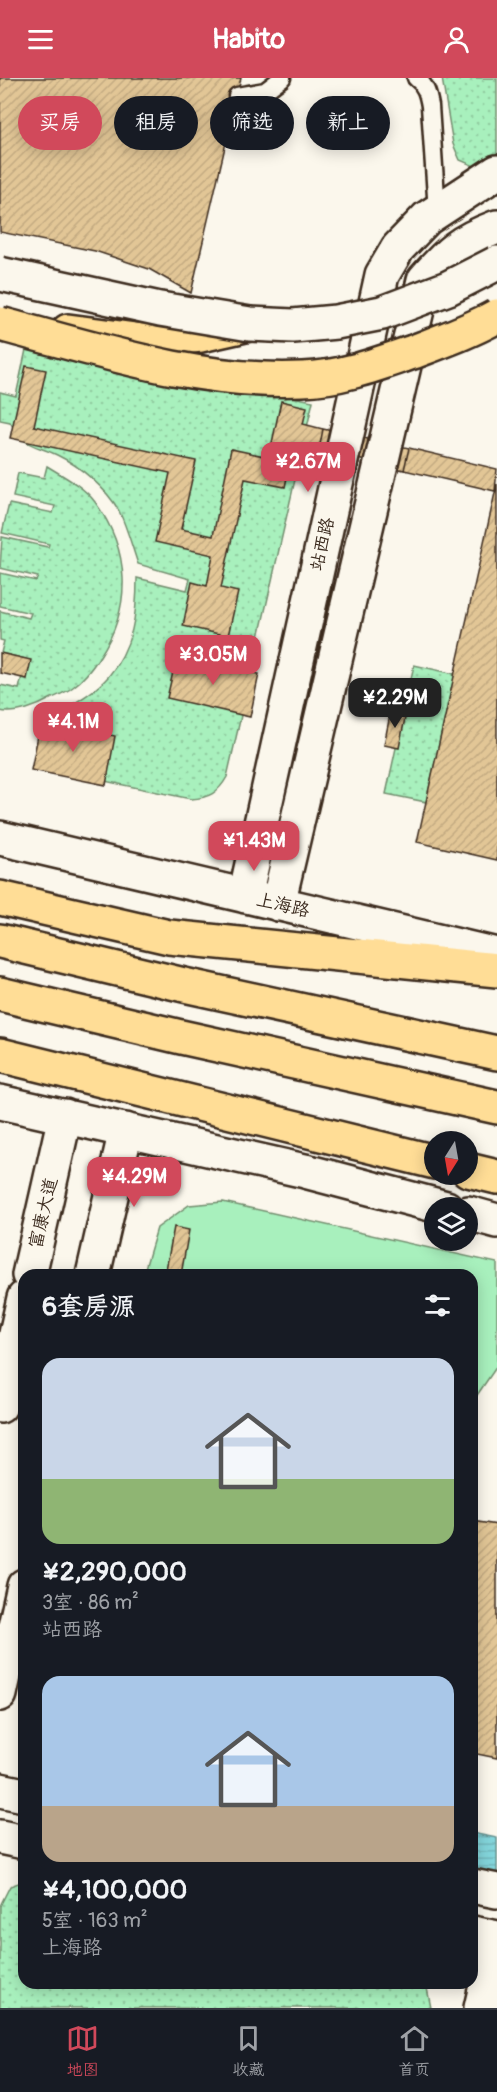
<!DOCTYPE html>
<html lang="zh">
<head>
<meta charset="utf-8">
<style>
	:root { --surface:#171b24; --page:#242831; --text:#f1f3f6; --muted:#9ea1a6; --line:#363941; --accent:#d1495b }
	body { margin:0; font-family:Pangolin,"LXGW WenKai TC",sans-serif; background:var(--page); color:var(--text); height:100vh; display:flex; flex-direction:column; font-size:22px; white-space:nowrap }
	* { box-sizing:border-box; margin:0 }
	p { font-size:20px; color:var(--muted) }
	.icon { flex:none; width:33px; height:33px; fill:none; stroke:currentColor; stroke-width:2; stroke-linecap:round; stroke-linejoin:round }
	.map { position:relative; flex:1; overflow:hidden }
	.drawer { position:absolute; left:18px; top:1191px; width:460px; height:720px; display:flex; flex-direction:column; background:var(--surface); border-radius:18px; box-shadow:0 3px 15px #0003 }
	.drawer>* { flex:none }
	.banner { position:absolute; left:18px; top:18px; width:462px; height:54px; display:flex; gap:12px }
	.needle { width:39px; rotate:191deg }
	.tools { position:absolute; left:424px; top:1053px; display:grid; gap:12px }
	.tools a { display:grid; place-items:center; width:54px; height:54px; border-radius:50%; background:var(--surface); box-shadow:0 3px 15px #0003; font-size:30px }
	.price { position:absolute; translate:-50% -51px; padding:0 14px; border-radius:12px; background:var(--accent); color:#fff; font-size:20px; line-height:39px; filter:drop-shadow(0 2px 3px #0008) }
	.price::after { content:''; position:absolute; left:50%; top:36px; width:18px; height:14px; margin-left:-9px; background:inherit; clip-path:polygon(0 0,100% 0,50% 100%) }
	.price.current { background:#222; color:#fff }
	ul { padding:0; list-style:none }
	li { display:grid; align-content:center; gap:12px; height:318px; padding:0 24px }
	li span { display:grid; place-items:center; height:186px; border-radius:18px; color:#555 }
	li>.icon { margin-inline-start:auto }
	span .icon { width:108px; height:108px; fill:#fffc; stroke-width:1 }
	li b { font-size:26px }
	h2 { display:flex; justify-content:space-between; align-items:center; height:72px; padding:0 24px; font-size:26px }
	.chip { padding:0 21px; border-radius:27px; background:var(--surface); box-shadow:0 3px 15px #0003; font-size:21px; line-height:54px }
	.chip.current { background:var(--accent); color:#fff }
	header { display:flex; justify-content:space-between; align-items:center; height:78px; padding:0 24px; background:var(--accent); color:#fff; font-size:27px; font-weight:700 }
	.tabs { display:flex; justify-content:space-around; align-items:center; height:84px; border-top:2px solid var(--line); background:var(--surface); font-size:16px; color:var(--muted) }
	.tabs a { display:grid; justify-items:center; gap:3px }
	.tabs .current { color:var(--accent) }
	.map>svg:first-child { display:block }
</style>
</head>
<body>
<header><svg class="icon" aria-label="menu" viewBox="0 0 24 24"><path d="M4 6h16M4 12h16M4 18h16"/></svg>Habito<svg class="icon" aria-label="person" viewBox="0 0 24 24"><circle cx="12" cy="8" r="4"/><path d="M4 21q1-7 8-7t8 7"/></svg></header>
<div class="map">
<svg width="497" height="1930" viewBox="0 0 497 1930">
	<defs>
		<pattern id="grass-dots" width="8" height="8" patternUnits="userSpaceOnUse" patternTransform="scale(1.5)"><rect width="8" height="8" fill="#a8f0bd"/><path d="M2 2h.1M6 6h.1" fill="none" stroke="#92cea2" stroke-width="1.8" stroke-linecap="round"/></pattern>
		<pattern id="water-rules" width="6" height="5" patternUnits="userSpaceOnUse" patternTransform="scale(1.5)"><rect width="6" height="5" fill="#83d5db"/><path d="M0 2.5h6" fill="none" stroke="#72b7bc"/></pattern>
		<pattern id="building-hatch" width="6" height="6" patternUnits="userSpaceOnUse" patternTransform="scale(1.5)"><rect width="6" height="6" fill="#e2c696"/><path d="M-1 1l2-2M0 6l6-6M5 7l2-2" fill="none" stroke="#c3aa81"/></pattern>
	</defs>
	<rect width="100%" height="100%" fill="#fbf7ec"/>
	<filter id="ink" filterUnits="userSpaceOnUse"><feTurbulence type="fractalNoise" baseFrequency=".0167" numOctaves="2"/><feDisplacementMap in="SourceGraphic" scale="12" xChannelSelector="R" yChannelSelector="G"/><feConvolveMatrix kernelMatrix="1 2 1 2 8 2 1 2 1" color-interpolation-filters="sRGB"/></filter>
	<g filter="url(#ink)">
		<path fill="url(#grass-dots)" stroke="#728d6e" stroke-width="1.5" d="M442,0H497V77L474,88L460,82L453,66Z
			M27,267L313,323L227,699C218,715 209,720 191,721L37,689L47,642C67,629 92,617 108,599C133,569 137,537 137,500L187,512L190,501L138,486C132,469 127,449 119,433C107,411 80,388 57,377C34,366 24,370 10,344L0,342V314L16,318Z
			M47,388C63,398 83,408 95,424C130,472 133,528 100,578C93,589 83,602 73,609C67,614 59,617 52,620C38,628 16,637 0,633V607L19,611L26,581L1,575L4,563L0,562V533L29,540L31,535L0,528V495L36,503L38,499L0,490L2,459L48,469L49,466L2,455L9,426L53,435L55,428L13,419L18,395L44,400Z
			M414,587L455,596L426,724L386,716Z
			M24,1803V1905H426L431,1930H0V1828L10,1808Z"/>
		<path fill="#a8f0bd" stroke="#728d6e" stroke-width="1.5" d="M223,1124L497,1185V1288L473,1323L472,1197H143L157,1150L189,1127Z"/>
		<path fill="url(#water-rules)" stroke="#66918f" stroke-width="1.5" d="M472,1755L497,1760V1795L473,1790Z"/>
		<path fill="url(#building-hatch)" stroke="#3b2a1e" stroke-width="1.5" d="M0,0H241L191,215L149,191L95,173L0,154Z
			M26,288L46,292L34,348L196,383L181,451L213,458L231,371L269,379L281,323L307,329L303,346L323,351L319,372L294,366L285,409L245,401L221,510L238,514L228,558L183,548L192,504L207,508L213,477L155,464L170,395L10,360Z
			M323,351L409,370L404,392L319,372Z
			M409,370L497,391L495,413L404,392Z
			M497,406V782L417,764Z
			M0,575L31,582L27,601L0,595Z
			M177,577L259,596L250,639L167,620Z
			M391,632L406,635L399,670L384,667Z
			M41,643L115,658L106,707L31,692Z
			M174,1149L189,1152L181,1197H165Z
			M472,1443L497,1447V1680L472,1675Z"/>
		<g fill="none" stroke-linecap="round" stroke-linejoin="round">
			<g stroke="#3b2a1e" stroke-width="21">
				<path id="lane" d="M416,0C426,7 428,17 430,28L437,134
					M237,18L265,13L282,0"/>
			</g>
			<g stroke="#3b2a1e" stroke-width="38">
				<path id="street" d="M0,1712L24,1717
					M0,1759L24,1764
					M472,1808L497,1813
					M472,1855L497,1860L481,1930"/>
			</g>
			<g stroke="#3b2a1e" stroke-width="38">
				<path id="secondary" d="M0,760L497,877
					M245,818L382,197L398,170L427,140L497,94
					M278,826L424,202C449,173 460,163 497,149
					M0,1024L305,1093L446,1130
					M468,1135L497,1143
					M29,1197L65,1038
					M93,1197L126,1052
					M0,1328L24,1220
					M0,1616L24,1508"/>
			</g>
			<g stroke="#3b2a1e" stroke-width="38">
				<path id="highway" d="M68,253L143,263L201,257L250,246
					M0,820L169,859L497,892
					M0,863L184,907L497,975
					M0,916L181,959L497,1029
					M0,977L435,1084
					M468,1092L497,1099"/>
			</g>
			<use href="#lane" stroke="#fbf7ec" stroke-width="16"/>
			<use href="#street" stroke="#fbf7ec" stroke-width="33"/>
			<use href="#secondary" stroke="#fbf7ec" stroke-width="33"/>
			<use href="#highway" stroke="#ffdd96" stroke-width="33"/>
			<g stroke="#3b2a1e" stroke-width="38" stroke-linecap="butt">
				<path id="street-bridge" d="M0,196L160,231L250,246L293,248L336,244L382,235L448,210L497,185"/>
			</g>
			<g stroke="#3b2a1e" stroke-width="38" stroke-linecap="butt">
				<path id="highway-bridge" d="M0,246C98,272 200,306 303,301C341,300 378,286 413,274C442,263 470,253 497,238"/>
			</g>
			<use href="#street-bridge" stroke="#fbf7ec" stroke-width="33"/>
			<use href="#highway-bridge" stroke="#ffdd96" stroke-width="33"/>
		</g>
	</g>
	<g text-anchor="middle" stroke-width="6" stroke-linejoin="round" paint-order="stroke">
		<g font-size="18" fill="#3b2a1e" stroke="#fbf7ec">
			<text transform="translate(322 466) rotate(-77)" y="6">站西路</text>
			<text transform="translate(283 827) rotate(13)" y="6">上海路</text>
			<text transform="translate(43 1135) rotate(-77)" y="6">富康大道</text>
		</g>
	</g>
</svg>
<div class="tools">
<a><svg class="needle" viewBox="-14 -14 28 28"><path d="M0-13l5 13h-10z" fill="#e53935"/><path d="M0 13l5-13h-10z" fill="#9ea1a6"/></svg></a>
<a><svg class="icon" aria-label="layers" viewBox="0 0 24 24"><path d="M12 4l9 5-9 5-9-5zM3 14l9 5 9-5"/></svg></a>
</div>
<b class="price" style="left:308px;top:415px">¥2.67M</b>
<b class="price" style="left:213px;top:608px">¥3.05M</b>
<b class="price current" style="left:395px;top:651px">¥2.29M</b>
<b class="price" style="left:73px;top:675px">¥4.1M</b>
<b class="price" style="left:254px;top:794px">¥1.43M</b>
<b class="price" style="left:134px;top:1130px">¥4.29M</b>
<div class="banner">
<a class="chip current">买房</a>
<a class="chip">租房</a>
<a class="chip">筛选</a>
<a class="chip">新上</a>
</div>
<section class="drawer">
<h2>6套房源<svg class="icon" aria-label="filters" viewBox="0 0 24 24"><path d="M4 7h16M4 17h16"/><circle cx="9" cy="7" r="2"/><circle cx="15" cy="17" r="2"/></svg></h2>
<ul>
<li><span style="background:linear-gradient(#c9d6e8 65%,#8fb573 0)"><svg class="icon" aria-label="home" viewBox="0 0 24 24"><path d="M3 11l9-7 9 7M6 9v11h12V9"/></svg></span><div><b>¥2,290,000</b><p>3室 · 86 m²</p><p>站西路</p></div></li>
<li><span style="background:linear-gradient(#a9c7e8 70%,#b9a48a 0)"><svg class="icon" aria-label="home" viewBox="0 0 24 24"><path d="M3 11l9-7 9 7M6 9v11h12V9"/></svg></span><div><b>¥4,100,000</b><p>5室 · 163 m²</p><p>上海路</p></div></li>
</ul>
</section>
</div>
<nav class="tabs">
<a class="current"><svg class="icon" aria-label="map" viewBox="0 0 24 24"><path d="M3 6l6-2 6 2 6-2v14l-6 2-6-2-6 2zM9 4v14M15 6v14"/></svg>地图</a>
<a><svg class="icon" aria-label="saved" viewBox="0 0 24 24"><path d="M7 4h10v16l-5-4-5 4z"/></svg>收藏</a>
<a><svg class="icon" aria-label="home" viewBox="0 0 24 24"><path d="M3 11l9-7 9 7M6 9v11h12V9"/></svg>首页</a>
</nav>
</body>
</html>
